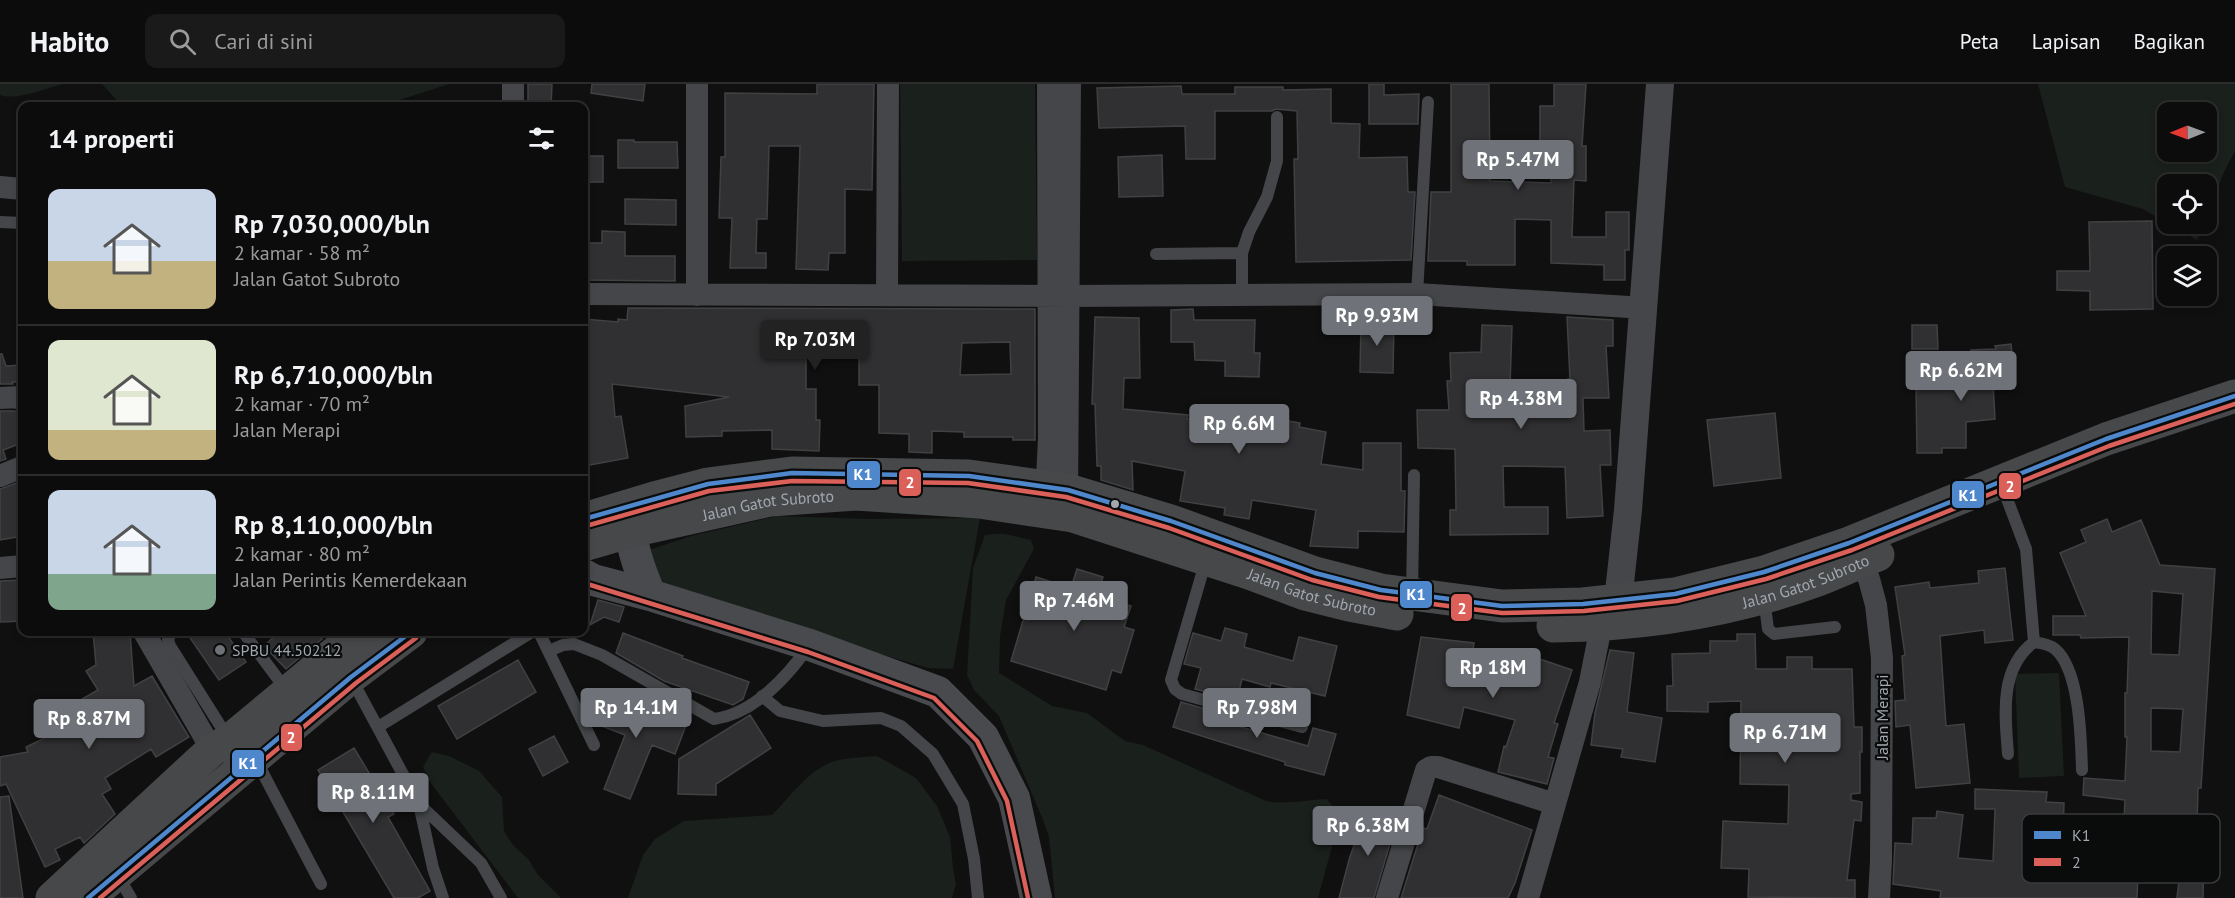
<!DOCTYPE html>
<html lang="id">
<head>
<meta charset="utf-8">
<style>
	:root { --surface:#0c0c0c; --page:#1a1a1a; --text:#f1f3f6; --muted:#9a9b9d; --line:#2c2c2d; --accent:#6f7278 }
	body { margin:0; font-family:"PT Sans",sans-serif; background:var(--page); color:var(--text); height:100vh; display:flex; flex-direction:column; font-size:22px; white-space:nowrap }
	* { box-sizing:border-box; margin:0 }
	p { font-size:20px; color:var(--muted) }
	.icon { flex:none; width:33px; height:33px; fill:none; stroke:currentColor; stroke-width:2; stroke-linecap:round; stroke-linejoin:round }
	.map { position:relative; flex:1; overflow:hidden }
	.sheet { position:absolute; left:18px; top:18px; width:570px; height:534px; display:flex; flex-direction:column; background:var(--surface); border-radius:12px; box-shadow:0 3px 9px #0003,0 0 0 2px var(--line) }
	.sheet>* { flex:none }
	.needle { width:39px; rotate:269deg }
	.tools { position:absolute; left:2157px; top:18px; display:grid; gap:12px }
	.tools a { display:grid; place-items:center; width:60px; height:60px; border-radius:12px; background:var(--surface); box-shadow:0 3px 9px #0003,0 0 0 2px var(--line); font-size:30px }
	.price { position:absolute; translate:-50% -51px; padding:0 14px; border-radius:6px; background:var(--accent); color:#fff; font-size:20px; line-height:39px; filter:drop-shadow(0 2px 3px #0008) }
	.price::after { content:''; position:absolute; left:50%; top:36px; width:18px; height:14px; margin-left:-9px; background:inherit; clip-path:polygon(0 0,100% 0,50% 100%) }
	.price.active { background:#222; color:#fff }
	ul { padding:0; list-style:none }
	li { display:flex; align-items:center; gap:18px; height:150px; padding:0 30px }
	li+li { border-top:2px solid var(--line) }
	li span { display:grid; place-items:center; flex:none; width:168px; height:120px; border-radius:12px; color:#555 }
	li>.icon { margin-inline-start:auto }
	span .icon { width:72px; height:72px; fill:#fffc; stroke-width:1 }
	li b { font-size:26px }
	h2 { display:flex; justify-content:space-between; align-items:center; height:72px; padding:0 30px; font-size:26px }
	header { display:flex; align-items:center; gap:36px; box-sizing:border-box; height:84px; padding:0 30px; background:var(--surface); border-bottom:2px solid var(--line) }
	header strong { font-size:28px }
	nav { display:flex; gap:33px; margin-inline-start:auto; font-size:21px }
	.search { width:420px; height:54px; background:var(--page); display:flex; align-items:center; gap:15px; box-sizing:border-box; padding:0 21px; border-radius:12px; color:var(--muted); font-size:22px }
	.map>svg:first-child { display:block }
</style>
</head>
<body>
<header>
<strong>Habito</strong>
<div class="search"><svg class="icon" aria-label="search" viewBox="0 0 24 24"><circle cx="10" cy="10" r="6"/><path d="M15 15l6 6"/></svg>Cari di sini</div>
<nav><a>Peta</a><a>Lapisan</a><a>Bagikan</a></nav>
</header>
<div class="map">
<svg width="2235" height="814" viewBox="0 0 2235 814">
	<rect width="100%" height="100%" fill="#101010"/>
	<path fill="#1a201b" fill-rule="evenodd" d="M0,0H63C47,4 15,17 0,11Z
		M102,0H449L381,22H122Z
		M900,0H1035L1037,176L902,177Z
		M2038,0H2235V67L2224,88L2207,132L2206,100H2168L2167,139L2143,125L2065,103ZM2168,28H2206V68H2168Z
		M2168,140H2204L2197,156Z
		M777,432L870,435L980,434L953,585L928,584L730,526L656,496L649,466L691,452Z
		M994,450H1005L1031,456L1034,465L1006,516L1000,552L999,589L1052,622L1087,629L1125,657L1143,661L1266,717C1286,721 1306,716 1327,715L1338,729L1336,748L1318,814H1055L1049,753L1043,736L999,632L974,606L967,591L973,484L985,451Z
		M2059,589L2064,692L2019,694L2015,590Z
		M432,668L449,672L479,687L502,713L504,747L513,761L529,776L538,791L561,814H518L430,698L423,683Z
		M877,672L916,694L937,722L950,753L953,784L956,800L952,814H628L643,771L655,755L684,737L772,731C788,715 804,692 825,681C840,673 860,674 877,672Z"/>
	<path fill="#303032" stroke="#404143" stroke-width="1.5" fill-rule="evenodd" d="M528,0H552L551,22H528Z
		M592,0H645L643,17L591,9Z
		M817,0H874L872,106L845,105V169H829L828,186L796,185L800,62H769L767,135H757L756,169H766V184H730L732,134H719L721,73H725V9L817,10Z
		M1369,0H1384V11L1419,10L1418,40H1369Z
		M1451,0H1489L1490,97L1551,99L1552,58H1540V22H1554V0H1586L1582,62H1586V97L1574,96L1572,153H1606V128H1629V166H1625V196H1604V181L1551,179V136L1515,135V181H1467V177H1428L1431,108H1451Z
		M1181,2L1182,10H1235V3H1283V6L1331,5V39L1360,40L1359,74L1407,73L1408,108H1415L1411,176L1296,178L1294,75H1298L1297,27L1276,25L1272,27H1215V75H1186L1185,42L1099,44L1097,4Z
		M618,56H634V58H677L678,84H618Z
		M1162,71L1163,112L1119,113L1118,73Z
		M584,72H603V98H584Z
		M625,115L676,116V141L625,140Z
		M2152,137L2153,225L2090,226V207L2057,206V187H2090L2089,138Z
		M602,147L625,148V172H675V197L584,196V159H602Z
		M628,224L1035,225V356H1013V353H964V348L932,347V369L909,368V350L879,349V301H859V262H806V305H816V336H820L819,367L772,365V346L722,347V352L686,353L685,322L729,313L612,300L615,333L621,332L628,374L584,382V235L618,238V235L627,236ZM1010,258L1011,290L960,291L962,259Z
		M1193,225L1194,236H1255L1254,269H1260L1259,293L1225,292V277L1195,276L1194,258H1171V226Z
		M1095,233L1139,234L1140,294H1124L1123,325L1188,331L1187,335L1238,344L1240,331L1260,334L1261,332L1300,339L1299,343L1326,348L1321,380L1363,386V359H1401V407H1405L1404,448L1358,447V464L1310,462L1316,426L1252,416L1249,435L1224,431L1225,424L1180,417L1185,387L1132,377L1133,406L1101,396V382H1097L1095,320H1092Z
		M1567,233L1613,236V262H1606L1609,314H1583L1584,347L1610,346L1611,381H1600L1603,432L1567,434L1565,383L1503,382L1504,423H1548V450L1450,451V426H1456L1455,365L1418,364L1417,326H1449L1447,297H1451L1450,269L1481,268L1482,241L1512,242L1510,302L1568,300V295H1570Z
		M1361,238H1394L1393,289L1360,288Z
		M1912,241H1937L1938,265H1912Z
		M2011,260L2015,296L1993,298L1995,335L1966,338V364H1942V369H1917L1916,303L1972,301L1971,266L1996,265L1995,262Z
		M0,270H2L6,282L22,281V298H12L13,300H0Z
		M0,327H14L22,329V359L3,366L6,375L0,377Z
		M1775,329L1781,394L1714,402L1707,336Z
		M22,397V452L0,456V405Z
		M2107,435L2112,448L2141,436L2160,481L2215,485L2201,704H2198L2197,740L2124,736L2125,716L2083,711L2084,694L2125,697L2127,653H2125V609H2127L2129,553L2081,554L2080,551H2053V532H2086L2060,469L2086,458L2081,446ZM2152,507L2183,510L2179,571L2151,570ZM2151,624L2183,625L2180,668L2151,667Z
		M2005,484L2013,556L1985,559L1984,546L1940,552L1946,642L1964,640L1970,699L1916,704L1910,641L1896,643L1895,617L1905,616L1902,572L1905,571L1895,503L1929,498L1930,504L1979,499L1978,487Z
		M1077,485L1103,493L1096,512L1131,522L1124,543L1134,546L1121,589L1112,586L1106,606L1011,577L1036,493L1071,504Z
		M22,496V537L0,538V497Z
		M598,516L624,523L619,538L604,533L590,541Z
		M1225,544L1247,550L1244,563L1293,577L1299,553L1337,562L1325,612L1271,599L1270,603L1242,595L1237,616L1195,605L1201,584L1184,580L1193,549L1221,557Z
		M93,548H130L134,602L152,592L189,653L156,673L151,665L105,694L111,705L102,710L115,730L84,759L80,753L55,765L60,776L45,783L6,700L0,702V673L28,668L26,663L59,647L51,633L98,606L86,587L96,581Z
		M186,548H225L246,578L219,596Z
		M279,548H314L322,555L286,585L264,562Z
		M623,549L683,572L682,574L749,598L743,615L733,621L664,597L616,569Z
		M1737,550H1755L1756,585H1787V573H1812V585H1852L1854,643H1862V668H1860V709L1851,710V716L1862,718L1861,737L1854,736L1847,796H1855V814L1748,813L1749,785L1721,784L1723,737L1788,740L1789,701L1740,700L1741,617L1708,618V628L1667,627V602H1673L1672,570L1710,569V557H1737Z
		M1421,553L1474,559L1473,566L1531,581L1534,573L1572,586L1554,639L1558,640L1548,673L1554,674L1547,700L1498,688L1504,662L1506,663L1515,636L1464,623L1459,644L1407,631Z
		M1610,566L1634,569L1627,628L1662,634L1655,678L1621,673L1623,665L1591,661L1595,629Z
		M518,576L536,608L457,655L438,622Z
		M605,607L687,639L675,670L652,661L630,715L604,705L625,651L594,639Z
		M1181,618L1244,636L1241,643L1308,662L1313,644L1336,650L1324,691L1285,681V678L1173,643Z
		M750,631L771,664L716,700V711L678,710L679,675Z
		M554,652L568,678L543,692L529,665Z
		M354,664L394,730L388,733L430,807L418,814H394L318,686Z
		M1975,705L2047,708L2046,718L2064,719L2062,779L2107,784V764L2139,765L2137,814H1940L1941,807L1893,800L1895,759L1912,760L1913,734H1936L1937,727L1963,731L1958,774L1993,777L1995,725H1975Z
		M1439,711L1532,746L1515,799L1508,814H1401L1423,744L1427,745Z
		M9,712L23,814H0V713Z
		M1366,726L1397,736L1374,814H1339L1349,776Z
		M2171,767L2204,768L2203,814H2177L2179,797H2170Z"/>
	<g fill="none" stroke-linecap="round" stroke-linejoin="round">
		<path stroke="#444649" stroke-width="12" d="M0,138L22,139
			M1156,170L1242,169
			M1242,210V169L1249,148L1267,113L1277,77V33
			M1417,210L1428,18
			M2001,399L2026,465L2034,558C1999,584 2005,631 2008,670
			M1206,476L1171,596L1175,605L1182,610L1302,643
			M1412,510L1414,391
			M1764,514L1768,545L1774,550L1835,543
			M171,548L168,556L170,562L228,654
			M243,548L287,607
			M539,548L594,661
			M2034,558C2041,559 2049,560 2055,565C2080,586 2081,655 2082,686
			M549,567L563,561L574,560L602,571L714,635C753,630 787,593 809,562
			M351,594L419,720L481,779L501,814
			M762,612L780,627L823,637L881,634L901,642L933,670L963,720L974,775L978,814
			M378,643L532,548
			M255,674L321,800
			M419,720L433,784L443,814
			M118,792L131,814"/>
		<path stroke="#444649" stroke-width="22" d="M513,22V0
			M0,103L22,105
			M584,210L1068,212L1417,210L1645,224
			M697,211V0
			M887,211L888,0
			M0,314L19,313L22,316
			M0,392L22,383
			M1046,415L1049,354L1048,0
			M1067,418L1070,0
			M1854,465L1869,495L1876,521L1882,574L1881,777L1879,814
			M0,484L22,482
			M144,548L212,666
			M1387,814L1426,686L1431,683H1438L1555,720
			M1528,814L1590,598L1601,542"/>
		<path stroke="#444649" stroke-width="28" d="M1618,538V517L1628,426L1660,0"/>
		<path stroke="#484a4d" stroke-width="32" d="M641,425C619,443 642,489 650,511
			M584,491L593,496L650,511L810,561L938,608L983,653L1014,714L1036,814"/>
		<g stroke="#47484a" stroke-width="33">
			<path d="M584,435L654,414L708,400L792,389L969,392L1068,406L1171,437L1315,489L1381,506L1502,522L1583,520L1675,510L1764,488L1849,459L2106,355L2235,312"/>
			<path id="s1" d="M584,461L632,447L770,416L856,410L979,418L1073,432L1249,489L1305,510L1349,521L1397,530"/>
			<path id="s2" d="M1553,542C1643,541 1733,527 1818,496C1838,488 1858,479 1878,471"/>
			<path d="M52,814L212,666L230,656L360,548"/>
			<path d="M88,814L351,593L411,548"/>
		</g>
		<g stroke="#0a0b0b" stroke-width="9">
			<path id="bus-1" d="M584,435L708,400L792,389L969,392L1068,406L1171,437L1315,489L1381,506L1502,522L1583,520L1675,510L1764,488L1849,459L2106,355L2235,312
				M88,814L351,593L411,548"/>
		</g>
		<g stroke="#0a0b0b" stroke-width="9">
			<path id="bus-2" d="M586,442L709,407L792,397L968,399L1066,413L1169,444L1312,496L1379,513L1502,529L1584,527L1677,517L1766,495L1852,466L2109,362L2235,320
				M584,499L808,568L934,614L977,657L1007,717L1028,814
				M100,814L356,599L416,554"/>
		</g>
		<use href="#bus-1" stroke="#4e87cc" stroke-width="4.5"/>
		<use href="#bus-2" stroke="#dc605a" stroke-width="4.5"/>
	</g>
	<circle fill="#a2a7b0" stroke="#0a0b0b" stroke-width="2" cx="1115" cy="420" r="5"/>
	<circle fill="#6f7278" stroke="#0a0b0b" stroke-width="2" cx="220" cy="566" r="6"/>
	<g text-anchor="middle" stroke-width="4.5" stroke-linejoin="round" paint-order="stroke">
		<g font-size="16" fill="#a2a7b0" stroke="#0a0b0b">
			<text dy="6" stroke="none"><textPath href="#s1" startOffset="189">Jalan Gatot Subroto</textPath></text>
			<text dy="6" stroke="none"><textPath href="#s2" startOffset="258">Jalan Gatot Subroto</textPath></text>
			<text dy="6" stroke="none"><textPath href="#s1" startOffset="747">Jalan Gatot Subroto</textPath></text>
			<text transform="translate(1882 633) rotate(-90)" y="6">Jalan Merapi</text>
		</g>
		<g font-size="16" fill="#a2a7b0" stroke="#0a0b0b" text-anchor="start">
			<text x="232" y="572">SPBU 44.502.12</text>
		</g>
	</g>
	<rect x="2022" y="730" width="198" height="69" rx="9" fill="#0a0b0b" stroke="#383a3d" stroke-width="1.5"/>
	<rect x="2034" y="747" width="27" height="8" fill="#4e87cc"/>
	<rect x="2034" y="774" width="27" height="8" fill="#dc605a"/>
	<g font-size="16" fill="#a2a7b0">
		<text x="2072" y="757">K1</text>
		<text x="2072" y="784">2</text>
	</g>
	<g stroke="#0a0b0b" stroke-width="2">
		<rect x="846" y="376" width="35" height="29" rx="6" fill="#4e87cc"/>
		<rect x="898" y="384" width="24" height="29" rx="6" fill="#dc605a"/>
		<rect x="1998" y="388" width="24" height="28" rx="6" fill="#dc605a"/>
		<rect x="1951" y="396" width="34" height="29" rx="6" fill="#4e87cc"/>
		<rect x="1399" y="496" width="34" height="29" rx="6" fill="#4e87cc"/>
		<rect x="1450" y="509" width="23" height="29" rx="6" fill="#dc605a"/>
		<rect x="280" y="639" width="23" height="29" rx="6" fill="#dc605a"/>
		<rect x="231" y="665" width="34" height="29" rx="6" fill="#4e87cc"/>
	</g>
	<g font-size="16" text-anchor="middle" font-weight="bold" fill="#fff">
		<text x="863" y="396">K1</text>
		<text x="910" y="404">2</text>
		<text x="2010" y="408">2</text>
		<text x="1968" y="417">K1</text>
		<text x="1416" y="516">K1</text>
		<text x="1462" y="530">2</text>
		<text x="291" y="659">2</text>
		<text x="248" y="685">K1</text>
	</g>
</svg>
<div class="tools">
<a><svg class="needle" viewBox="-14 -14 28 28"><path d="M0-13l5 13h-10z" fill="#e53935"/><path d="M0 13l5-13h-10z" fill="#9a9b9d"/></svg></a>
<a><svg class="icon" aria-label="locate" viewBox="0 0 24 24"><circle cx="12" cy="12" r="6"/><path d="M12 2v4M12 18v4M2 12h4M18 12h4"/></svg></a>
<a><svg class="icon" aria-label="layers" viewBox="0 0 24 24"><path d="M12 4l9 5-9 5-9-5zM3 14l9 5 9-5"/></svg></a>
</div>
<b class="price" style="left:1518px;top:107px">Rp 5.47M</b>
<b class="price" style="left:1377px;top:263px">Rp 9.93M</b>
<b class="price active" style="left:815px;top:287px">Rp 7.03M</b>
<b class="price" style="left:1961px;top:318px">Rp 6.62M</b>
<b class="price" style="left:1521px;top:346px">Rp 4.38M</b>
<b class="price" style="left:1239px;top:371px">Rp 6.6M</b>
<b class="price" style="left:1074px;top:548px">Rp 7.46M</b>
<b class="price" style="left:1493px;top:615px">Rp 18M</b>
<b class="price" style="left:636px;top:655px">Rp 14.1M</b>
<b class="price" style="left:1257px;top:655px">Rp 7.98M</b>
<b class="price" style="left:89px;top:666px">Rp 8.87M</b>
<b class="price" style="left:1785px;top:680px">Rp 6.71M</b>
<b class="price" style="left:373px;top:740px">Rp 8.11M</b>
<b class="price" style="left:1368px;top:773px">Rp 6.38M</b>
<section class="sheet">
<h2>14 properti<svg class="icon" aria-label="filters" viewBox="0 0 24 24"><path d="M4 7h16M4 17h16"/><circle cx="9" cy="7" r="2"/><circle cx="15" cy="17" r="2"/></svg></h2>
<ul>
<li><span style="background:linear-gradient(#c9d6e8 60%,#c2b280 0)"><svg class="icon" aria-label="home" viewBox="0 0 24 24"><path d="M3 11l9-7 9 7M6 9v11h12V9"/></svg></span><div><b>Rp 7,030,000/bln</b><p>2 kamar · 58 m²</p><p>Jalan Gatot Subroto</p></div></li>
<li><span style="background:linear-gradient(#dfe7d0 75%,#c2b280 0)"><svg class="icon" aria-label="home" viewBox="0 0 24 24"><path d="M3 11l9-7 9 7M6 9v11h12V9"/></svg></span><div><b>Rp 6,710,000/bln</b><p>2 kamar · 70 m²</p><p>Jalan Merapi</p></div></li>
<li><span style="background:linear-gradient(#c9d6e8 70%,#7fa58c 0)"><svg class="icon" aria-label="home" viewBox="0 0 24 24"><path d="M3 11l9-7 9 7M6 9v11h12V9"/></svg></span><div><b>Rp 8,110,000/bln</b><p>2 kamar · 80 m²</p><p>Jalan Perintis Kemerdekaan</p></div></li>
</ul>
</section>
</div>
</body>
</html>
